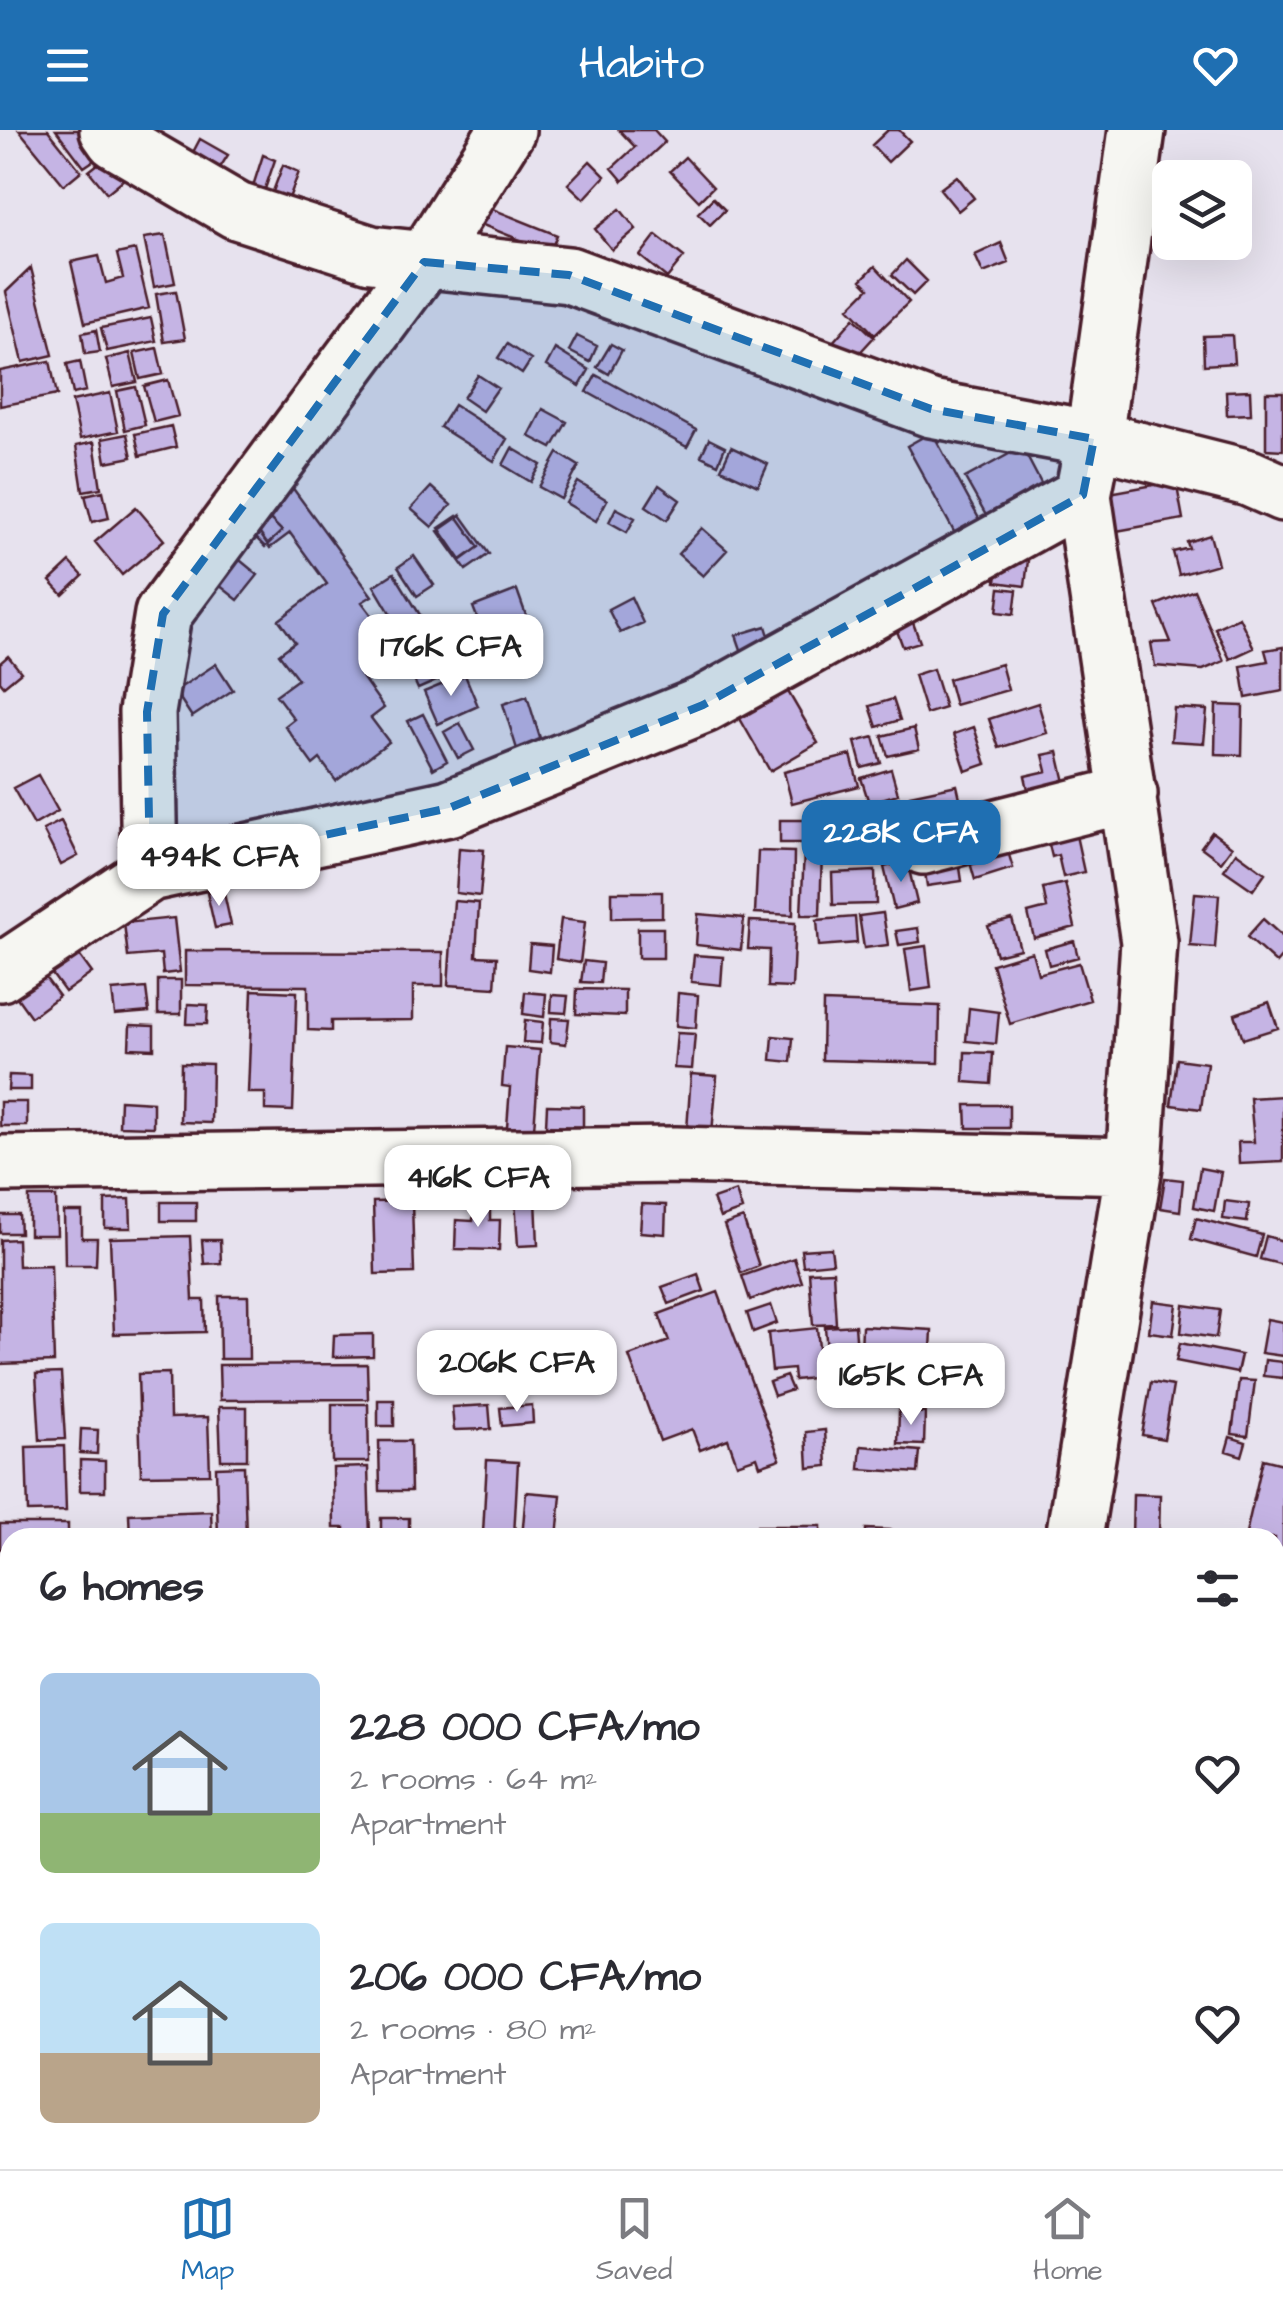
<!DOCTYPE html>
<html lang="en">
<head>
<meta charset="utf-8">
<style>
	:root { --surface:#fff; --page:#f2f2f3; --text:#2b2b33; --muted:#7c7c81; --line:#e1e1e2; --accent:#1f6fb2 }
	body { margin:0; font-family:"Architects Daughter",sans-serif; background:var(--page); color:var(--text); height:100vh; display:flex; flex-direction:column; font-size:38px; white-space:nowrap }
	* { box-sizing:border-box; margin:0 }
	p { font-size:32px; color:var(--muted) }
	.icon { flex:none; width:55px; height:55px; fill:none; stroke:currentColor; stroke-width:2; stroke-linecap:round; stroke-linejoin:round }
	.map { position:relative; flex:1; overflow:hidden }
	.panel { position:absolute; left:0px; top:1398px; width:1285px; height:642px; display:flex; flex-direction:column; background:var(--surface); border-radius:30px 30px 0 0; box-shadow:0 10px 40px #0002 }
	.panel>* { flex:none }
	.tools { position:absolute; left:1152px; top:30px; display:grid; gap:20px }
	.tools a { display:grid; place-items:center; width:100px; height:100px; border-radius:15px; background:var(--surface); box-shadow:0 10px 40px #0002; font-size:50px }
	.price { position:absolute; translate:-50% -85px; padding:0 22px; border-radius:20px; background:#fff; color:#222; font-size:32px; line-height:65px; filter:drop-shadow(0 2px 5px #0008) }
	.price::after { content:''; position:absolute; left:50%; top:60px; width:30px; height:22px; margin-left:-15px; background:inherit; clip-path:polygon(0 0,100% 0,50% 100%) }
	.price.on { background:var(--accent); color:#fff }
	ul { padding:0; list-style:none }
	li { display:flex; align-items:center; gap:30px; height:250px; padding:0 40px }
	li span { display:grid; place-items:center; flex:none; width:280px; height:200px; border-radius:15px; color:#555 }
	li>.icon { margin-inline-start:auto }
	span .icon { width:120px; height:120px; fill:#fffc; stroke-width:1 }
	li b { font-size:42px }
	h2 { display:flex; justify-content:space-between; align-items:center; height:120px; padding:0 40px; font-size:42px }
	header { display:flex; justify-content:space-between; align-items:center; height:130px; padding:0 40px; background:var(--accent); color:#fff; font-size:45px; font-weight:600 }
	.menu { display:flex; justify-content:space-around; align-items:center; height:140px; border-top:2px solid var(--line); background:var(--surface); font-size:28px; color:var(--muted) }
	.menu a { display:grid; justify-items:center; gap:5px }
	.menu .on { color:var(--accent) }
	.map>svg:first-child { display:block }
</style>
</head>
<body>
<header><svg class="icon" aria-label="menu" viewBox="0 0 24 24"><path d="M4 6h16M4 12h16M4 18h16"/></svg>Habito<svg class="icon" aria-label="heart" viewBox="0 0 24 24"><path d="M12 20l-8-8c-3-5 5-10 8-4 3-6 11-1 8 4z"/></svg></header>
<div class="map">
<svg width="1283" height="2039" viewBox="0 0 1283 2039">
	<rect width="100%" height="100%" fill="#e7e2ee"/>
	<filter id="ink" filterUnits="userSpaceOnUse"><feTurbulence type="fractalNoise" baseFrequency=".01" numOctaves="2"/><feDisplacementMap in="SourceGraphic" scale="20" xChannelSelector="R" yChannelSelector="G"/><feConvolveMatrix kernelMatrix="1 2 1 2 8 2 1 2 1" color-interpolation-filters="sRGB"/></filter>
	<g filter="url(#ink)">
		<path fill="#c5b4e4" stroke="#4a1f2b" stroke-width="2.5" d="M19,0H48L81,41L64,55Z
			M56,0H87L105,23L84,37Z
			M619,0H654L665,12L623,51L612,38L635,17Z
			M888,0H899L910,11L888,32L872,15Z
			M200,9L228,25L216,44L190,28Z
			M263,25L275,30L265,59L253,56Z
			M108,26L124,49L107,63L89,41Z
			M685,27L713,57L699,71L670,41Z
			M590,31L605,46L584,69L568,54Z
			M283,35L299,42L288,71L272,64Z
			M957,46L974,68L958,81L940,59Z
			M713,68L725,80L710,95L698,83Z
			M475,72L557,105L550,122L468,89Z
			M620,79L636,99L612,120L595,99Z
			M165,105L175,153L154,157L144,108Z
			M656,105L684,127L667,148L640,126Z
			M1001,113L1009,133L983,143L975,125Z
			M135,120L149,178L85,193L71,132L99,126L106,153L123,148L117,124Z
			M906,130L927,151L913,165L892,145Z
			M875,136L909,172L875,205L849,178L869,158L861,150Z
			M31,138L53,225L23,232L6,162Z
			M176,161L185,209L164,212L156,164Z
			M151,188L156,211L107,221L101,198Z
			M854,188L874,207L852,231L832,213Z
			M96,200L100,222L85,224L82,203Z
			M1232,205L1234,233L1204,235L1203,206Z
			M577,206L597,216L590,232L569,221Z
			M507,214L531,230L522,244L498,228Z
			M611,214L622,220L609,244L597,237Z
			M157,218L163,244L140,249L134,223Z
			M555,219L589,240L580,256L546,236Z
			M130,223L137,252L113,257L106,229Z
			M50,231L57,265L0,276V241Z
			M80,231L86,261L73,264L67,234Z
			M478,245L498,258L482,281L463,268Z
			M596,245L696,300L687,317L587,262Z
			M168,250L178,286L154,292L144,256Z
			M136,257L145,295L125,300L117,261Z
			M1250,260L1251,284L1227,285L1226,261Z
			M1266,262H1283V320L1266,319Z
			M110,263L118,301L80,309L72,271Z
			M454,275L507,309L494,331L440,297Z
			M543,279L567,292L552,318L529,306Z
			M171,296L176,317L140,326L135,304Z
			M932,302L983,396L958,409L907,316Z
			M127,304L132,327L106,332L102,309Z
			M709,309L725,317L718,334L701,326Z
			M94,312L101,358L83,361L76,316Z
			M731,317L768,334L758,356L721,339Z
			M1022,317L1044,359L988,389L965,348Z
			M512,318L541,335L531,352L503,335Z
			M558,323L579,336L561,369L539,357Z
			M1176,351L1183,389L1111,402L1104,364Z
			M578,352L607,370L596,391L566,373Z
			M289,353L372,466L362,472L396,517L360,544L384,578L371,588L389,612L336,651L320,629L313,635L285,596L294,589L276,565L298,549L279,524L295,512L279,490L327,454L290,403L270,418L246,384Z
			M659,355L680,370L667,390L646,376Z
			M431,357L451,375L432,397L411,379Z
			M103,361L109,388L92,392L85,365Z
			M136,377L164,410L122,445L95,412Z
			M616,378L635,388L627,402L609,392Z
			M262,381L282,401L265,417L246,398Z
			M461,385L489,424L466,440L438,401Z
			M457,386L479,417L461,430L439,398Z
			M702,398L727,420L703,446L678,424Z
			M1210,405L1218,434L1179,445L1173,422L1189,418L1187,412Z
			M235,426L258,445L238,470L214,451Z
			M414,426L434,455L417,466L398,437Z
			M999,426L1028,430L1025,456L996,452Z
			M70,432L83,446L63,465L50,451Z
			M394,443L430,501L409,515L374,456Z
			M1000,458L1017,460L1014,484L997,482Z
			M517,460L533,505L445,537L435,512L480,495L473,477Z
			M1194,460L1224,531L1203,540L1155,536L1151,513L1171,512L1156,475Z
			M631,467L643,493L620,503L608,479Z
			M908,479L920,512L903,517L891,485Z
			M1239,487L1254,518L1230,529L1215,498Z
			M766,496L774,522L745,531L736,505Z
			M429,511L445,547L418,559L402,523Z
			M1283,517V561L1246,568L1241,536L1268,531L1265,520Z
			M8,526L21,542L4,556L0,551V533Z
			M216,534L233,560L192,587L175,561Z
			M1001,534L1008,560L955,575L948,549Z
			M933,539L945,578L926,584L914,545Z
			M465,545L478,576L438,594L424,562Z
			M779,546L818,613L770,641L731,573Z
			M527,566L544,621L520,629L503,574Z
			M893,569L900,590L877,597L870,576Z
			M1038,573L1047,603L999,618L989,589Z
			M1216,575L1243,576L1242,625L1215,624Z
			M1174,578L1207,580L1204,613L1171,611Z
			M423,584L447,631L433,639L408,591Z
			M460,593L474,620L458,628L444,602Z
			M974,597L986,634L966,641L954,604Z
			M914,598L919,619L888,626L882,606Z
			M874,607L881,633L862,638L855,612Z
			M1058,622L1068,665L1031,673L1025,646L1047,641L1043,625Z
			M851,625L859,656L792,673L784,642Z
			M891,639L898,664L869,673L861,648Z
			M38,645L58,681L34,695L13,658Z
			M957,655L965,690L917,700L910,665Z
			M903,670L911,702L881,708L874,676Z
			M780,690H825V713H780Z
			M61,691L78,726L61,735L43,700Z
			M1074,696L1084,742L1063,747L1058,725L1052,727L1046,702Z
			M1212,702L1232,717L1221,732L1201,717Z
			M1005,712L1013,738L975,750L967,722Z
			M459,718L484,720L480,766L456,763Z
			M758,721L794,722L793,785L755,783Z
			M804,721L822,722L820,785H801Z
			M1236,722L1265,743L1253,760L1224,740Z
			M958,724L962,751L927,756L923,729Z
			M907,731L917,773L894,779L884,737Z
			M875,741L876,774L833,775L832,743Z
			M1065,753L1075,797L1034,808L1028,783L1047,778L1043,758Z
			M223,759L231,795L215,798L207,763Z
			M612,762H662V787L612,788Z
			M1195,763L1219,765L1215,818L1190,816Z
			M454,771L479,773L476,826L497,827L495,858L448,855Z
			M883,783L888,815L864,818L859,786Z
			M698,784L744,788L741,820L696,815Z
			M855,787L857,813L819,816L817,790Z
			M174,788L180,842L163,844L161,824L128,827L124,793Z
			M561,789L585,792L580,833L556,829Z
			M1012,789L1020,819L996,825L988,796Z
			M1263,789L1283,807V825L1276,833L1247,807Z
			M750,791L795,793L792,858L768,857L769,820L748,819Z
			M638,798H663V828H638Z
			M918,798L920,812L899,815L896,801Z
			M1074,811L1078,827L1049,835L1045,819Z
			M530,814L552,816L550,842L528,839Z
			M926,816L931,858L911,861L905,819Z
			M76,821L92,843L65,862L49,840Z
			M185,821L443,822V856H413V890L331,891V901L308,900V856L185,855Z
			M1032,822L1038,844L1079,833L1090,870L1010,894L992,834Z
			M694,825L723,827L721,855L691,852Z
			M584,831L602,833L600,853L581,852Z
			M44,846L59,866L31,887L16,866Z
			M158,850H181V884H158Z
			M146,858L149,882L115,885L112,861Z
			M577,859L625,860V886L576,884Z
			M252,860L297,862L293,981L265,980V963H248Z
			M525,862L546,864L544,887L523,884Z
			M678,863L698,865L696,898L676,896Z
			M552,865L568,866L566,883L551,882Z
			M823,872L940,876L939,933L822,930Z
			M1269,872L1278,898L1243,909L1235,884Z
			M188,874L208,875L207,894H187Z
			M969,878L999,882L996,914L966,911Z
			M551,888L569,889L566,914L550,912Z
			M525,890L543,892L541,913L523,912Z
			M130,895L154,896V919L129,918Z
			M677,903L695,904L692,939L674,938Z
			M773,906L793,908L791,932L771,930Z
			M505,917L540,920L534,999L507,997L510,957L502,956Z
			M965,922L993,923L991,954L964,952Z
			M1177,929L1207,933L1201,979L1171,975Z
			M181,933L212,934L211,993L180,992Z
			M691,944L717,946L712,1003L687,1000Z
			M9,945L31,946V960H8Z
			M1283,966V1032L1239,1034L1238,1012H1254L1250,968Z
			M120,970L153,972V997L119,996Z
			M0,972H27V996H0Z
			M547,975L583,976V997L546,996Z
			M966,975H1009V998H967Z
			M1200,1038L1221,1042L1214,1081L1194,1077Z
			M1165,1048L1183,1050L1180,1081L1160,1078Z
			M736,1061L742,1080L720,1088L713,1069Z
			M29,1067H56L57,1105H29Z
			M130,1069L131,1098H105V1070Z
			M536,1069L538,1115L518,1116L515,1070Z
			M474,1070L490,1071V1090H500L499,1120L455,1119L456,1090L473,1091Z
			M412,1071L414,1143L375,1144L373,1072Z
			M1225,1071L1249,1074L1247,1092L1223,1089Z
			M161,1072H196V1091H161Z
			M642,1074L666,1075L665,1104L640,1102Z
			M64,1082H82V1108H97L96,1135H65Z
			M0,1085H19L20,1103H0Z
			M743,1088L759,1136L741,1143L724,1095Z
			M1196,1088L1262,1105L1256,1127L1191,1109Z
			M190,1106L193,1170H204L205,1202L114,1204L110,1108Z
			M1266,1106L1283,1111V1135L1260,1129Z
			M17,1109L18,1136L51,1135L54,1232L0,1234V1110Z
			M202,1110H220L221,1133L204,1134Z
			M831,1118L833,1133L803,1136L801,1120Z
			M794,1128L802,1152L750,1170L742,1146Z
			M833,1141L836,1194L813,1195L809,1142Z
			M698,1144L704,1161L669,1174L662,1157Z
			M718,1162L780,1329L760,1336L757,1327L737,1334L728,1309L700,1320L692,1299L660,1311L629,1226L669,1211L659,1184Z
			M219,1166H248L249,1229H220Z
			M1153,1171L1177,1174L1173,1205L1149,1202Z
			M771,1175L777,1193L753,1202L747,1183Z
			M1184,1175L1220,1180L1216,1208L1181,1203Z
			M1267,1189L1283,1192V1226L1261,1223Z
			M855,1195L857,1220L827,1222L825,1197Z
			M862,1196L932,1200L928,1278L900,1276L902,1228L861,1225Z
			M817,1198L822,1247L794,1250L793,1239L772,1241L768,1203Z
			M373,1204V1226L333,1227L334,1205Z
			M1180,1213L1241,1225L1237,1243L1176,1231Z
			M1265,1230L1283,1232V1248L1263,1246Z
			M367,1234L368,1269L220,1270L219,1235Z
			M61,1243L65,1309L40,1310L36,1244Z
			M169,1243L170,1288L208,1287L210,1344L141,1345L138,1244Z
			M786,1246L792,1260L774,1266L769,1252Z
			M1239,1250L1255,1251L1248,1306L1232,1304Z
			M1151,1252L1173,1256L1164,1309L1142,1305Z
			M378,1270H394V1296H378Z
			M332,1274H368L369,1332H332Z
			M489,1275L491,1299L454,1300L452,1277Z
			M532,1275L533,1293L502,1296L500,1278Z
			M219,1277H247V1330H221Z
			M899,1281L925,1283L924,1315L898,1314Z
			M81,1299L98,1300L97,1324L80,1323Z
			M825,1300L827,1336L808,1338L806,1302Z
			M1230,1307L1246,1312L1242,1326L1226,1321Z
			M379,1311H410L411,1361H380Z
			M64,1316L66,1381L28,1382L26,1317Z
			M861,1316L920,1321L918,1343L859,1339Z
			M1263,1329L1283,1334V1444L1275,1442V1408H1245Z
			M80,1330L105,1331V1361H80Z
			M487,1330L518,1332L514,1406L483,1403Z
			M244,1336L246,1408H218L216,1337Z
			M368,1337L370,1408H345V1398H334L333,1338Z
			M526,1362L561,1365L557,1408H522Z
			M1133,1364L1160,1365L1159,1408H1132Z
			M211,1381L212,1408H130L129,1384Z
			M381,1388H409V1408H381Z
			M0,1394H68V1408H10V1419H0Z
			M757,1396H821V1408H757Z
			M866,1399L911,1401L910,1408H866Z
			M122,2030H204V2039H122Z
			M285,2030H346V2039H285Z
			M368,2030H423V2039H368Z
			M451,2030H480V2039H451Z
			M665,2030H697V2039H665Z
			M24,2032L97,2033V2039H24Z"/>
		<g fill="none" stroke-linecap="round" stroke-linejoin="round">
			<g stroke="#4a1f2b" stroke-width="62">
				<path id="minor" d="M108,0L115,10L237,81L371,124L569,145L931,279L1094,309L1249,348L1283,363
					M923,716L1129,664
					M150,743L449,678L703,575L1083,365
					M0,843L150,743L147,582L163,484L424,132L507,0
					M0,1034L675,1025L1134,1036
					M1074,1408L1134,1036L1149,812L1083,365L1094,309L1137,0
					M0,1489H10
					M1275,1521L1283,1522
					M1275,1680L1283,1659
					M1275,1958L1283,1959
					M0,1960H10
					M982,2030V2039
					M1111,2039L1116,2030"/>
			</g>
			<use href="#minor" stroke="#f6f6f2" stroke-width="55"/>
		</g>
	</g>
	<path fill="#1f6fb2" fill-opacity="0.2" stroke="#1f6fb2" stroke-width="8" stroke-dasharray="20 12" stroke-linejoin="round" d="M424,132L569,145L931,279L1094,309L1083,365L703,575L449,678L150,743L147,582L163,484Z"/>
</svg>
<div class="tools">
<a><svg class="icon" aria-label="layers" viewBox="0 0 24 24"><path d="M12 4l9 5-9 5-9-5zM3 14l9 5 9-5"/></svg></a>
</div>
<b class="price" style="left:451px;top:569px">176K CFA</b>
<b class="price on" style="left:901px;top:755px">228K CFA</b>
<b class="price" style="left:219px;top:779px">494K CFA</b>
<b class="price" style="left:478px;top:1100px">416K CFA</b>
<b class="price" style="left:517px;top:1285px">206K CFA</b>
<b class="price" style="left:911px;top:1298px">165K CFA</b>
<section class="panel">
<h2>6 homes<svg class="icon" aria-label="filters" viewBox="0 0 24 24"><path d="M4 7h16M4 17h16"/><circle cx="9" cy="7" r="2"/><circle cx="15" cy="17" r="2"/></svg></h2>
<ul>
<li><span style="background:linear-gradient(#a9c7e8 70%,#8fb573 0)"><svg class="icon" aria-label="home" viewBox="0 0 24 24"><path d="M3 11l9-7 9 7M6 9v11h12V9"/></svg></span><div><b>228 000 CFA/mo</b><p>2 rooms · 64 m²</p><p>Apartment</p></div><svg class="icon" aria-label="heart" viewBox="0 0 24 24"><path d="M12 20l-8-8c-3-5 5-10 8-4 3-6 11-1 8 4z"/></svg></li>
<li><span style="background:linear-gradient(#bfe0f5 65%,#b9a48a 0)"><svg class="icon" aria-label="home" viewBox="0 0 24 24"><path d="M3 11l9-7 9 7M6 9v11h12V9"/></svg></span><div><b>206 000 CFA/mo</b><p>2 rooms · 80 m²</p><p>Apartment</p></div><svg class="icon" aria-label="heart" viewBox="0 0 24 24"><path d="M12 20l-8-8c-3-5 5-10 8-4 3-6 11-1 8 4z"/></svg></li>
</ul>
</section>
</div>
<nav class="menu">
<a class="on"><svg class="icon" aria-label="map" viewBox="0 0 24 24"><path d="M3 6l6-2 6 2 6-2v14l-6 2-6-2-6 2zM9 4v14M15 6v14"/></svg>Map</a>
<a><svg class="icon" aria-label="saved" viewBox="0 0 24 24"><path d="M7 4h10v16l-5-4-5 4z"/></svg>Saved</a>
<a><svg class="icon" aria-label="home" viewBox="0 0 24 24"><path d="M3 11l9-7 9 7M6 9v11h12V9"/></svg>Home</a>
</nav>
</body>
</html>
